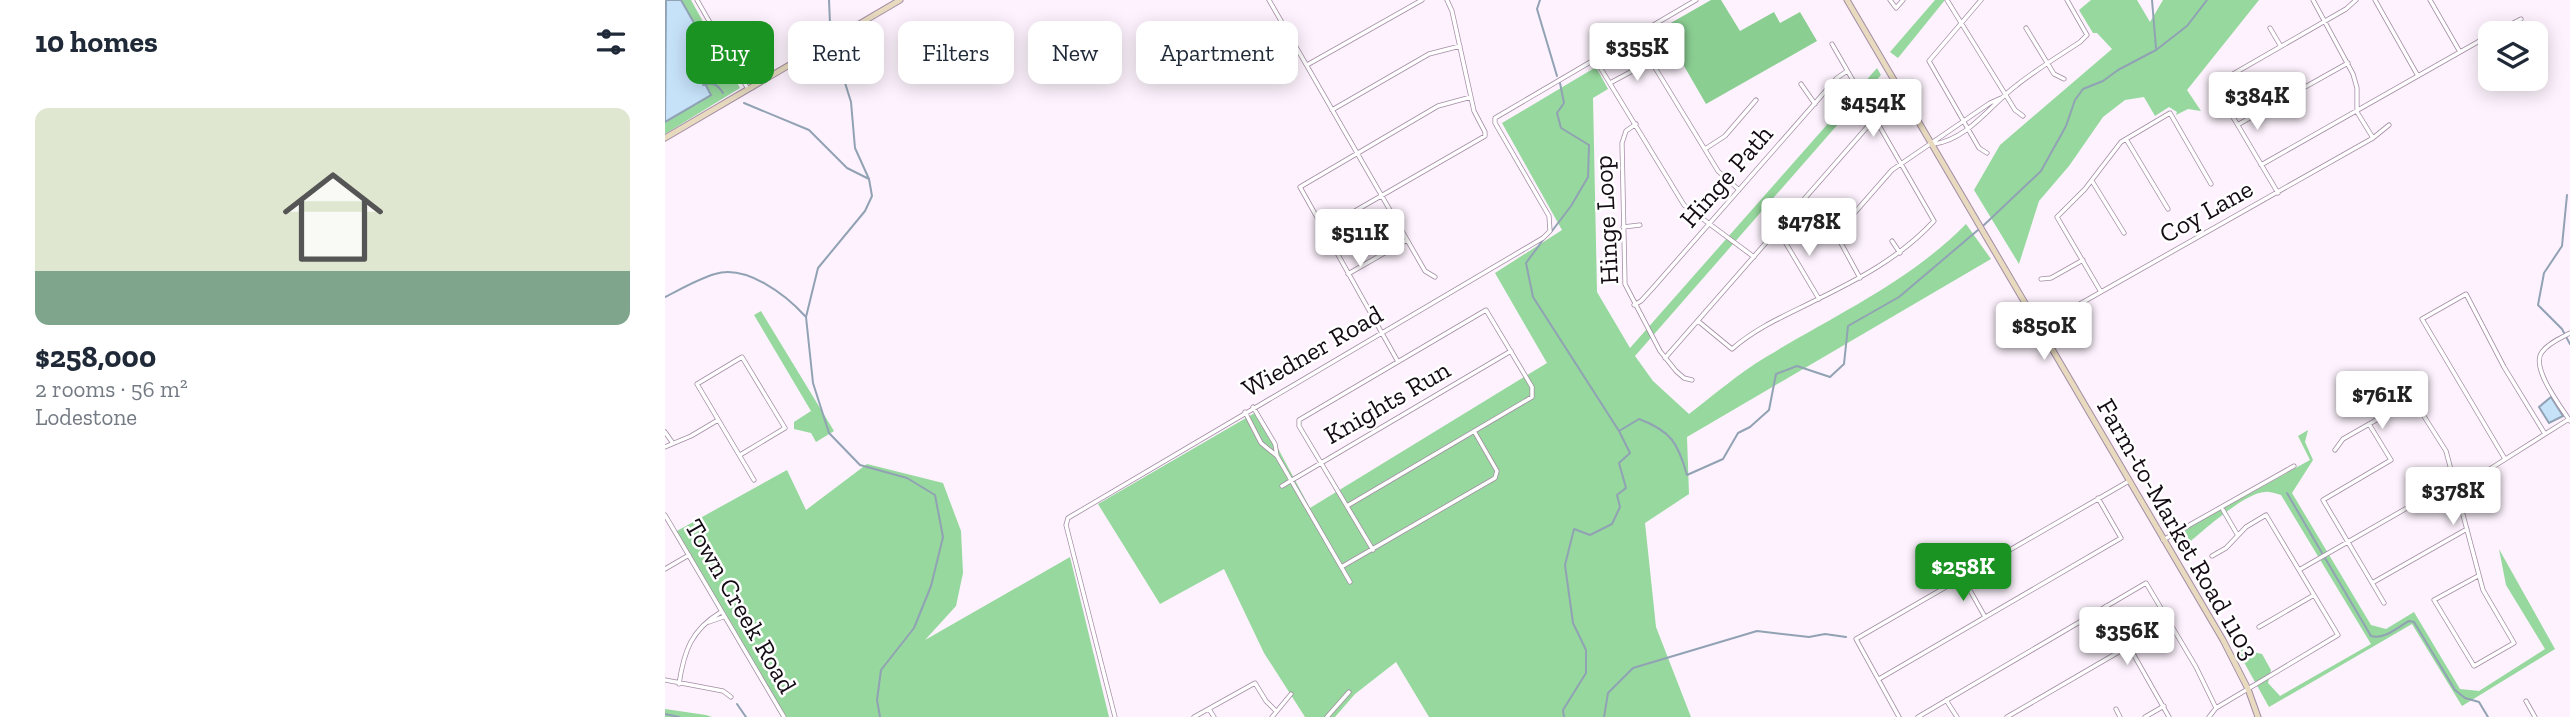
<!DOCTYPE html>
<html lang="en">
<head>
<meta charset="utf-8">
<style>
	:root { --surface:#fff; --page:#f6f6f7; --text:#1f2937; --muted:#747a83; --line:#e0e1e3; --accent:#1a9322 }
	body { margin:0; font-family:"Zilla Slab",serif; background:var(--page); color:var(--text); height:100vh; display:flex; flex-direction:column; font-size:26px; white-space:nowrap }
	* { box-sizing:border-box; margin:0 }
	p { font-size:23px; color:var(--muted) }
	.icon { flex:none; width:38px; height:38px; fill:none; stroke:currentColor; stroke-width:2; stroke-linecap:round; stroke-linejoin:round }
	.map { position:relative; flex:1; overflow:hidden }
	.panel { display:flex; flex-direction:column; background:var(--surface); width:665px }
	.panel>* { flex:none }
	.guide { position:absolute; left:21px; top:21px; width:665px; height:63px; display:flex; gap:14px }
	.buttons { position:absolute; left:1813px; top:21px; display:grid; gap:14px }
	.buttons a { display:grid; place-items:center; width:70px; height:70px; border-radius:14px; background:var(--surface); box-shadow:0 4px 18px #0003; font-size:35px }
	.price { position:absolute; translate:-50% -60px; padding:0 16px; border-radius:7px; background:#fff; color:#222; font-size:23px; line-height:46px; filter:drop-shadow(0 2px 4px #0008) }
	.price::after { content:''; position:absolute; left:50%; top:42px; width:21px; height:16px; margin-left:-10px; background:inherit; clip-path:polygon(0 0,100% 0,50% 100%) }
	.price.active { background:var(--accent); color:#fff }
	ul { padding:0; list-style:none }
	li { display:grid; align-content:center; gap:14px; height:371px; padding:0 35px }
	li+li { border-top:2px solid var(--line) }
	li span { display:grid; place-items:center; height:217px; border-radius:14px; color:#555 }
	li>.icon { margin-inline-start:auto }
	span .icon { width:126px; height:126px; fill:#fffc; stroke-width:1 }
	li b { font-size:30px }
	h2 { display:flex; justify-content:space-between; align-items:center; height:84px; padding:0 35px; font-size:30px }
	.chip { padding:0 24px; border-radius:14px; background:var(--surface); box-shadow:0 4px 18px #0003; font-size:24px; line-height:63px }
	.chip.active { background:var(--accent); color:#fff }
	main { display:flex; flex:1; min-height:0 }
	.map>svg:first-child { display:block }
</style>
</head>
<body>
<main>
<section class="panel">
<h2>10 homes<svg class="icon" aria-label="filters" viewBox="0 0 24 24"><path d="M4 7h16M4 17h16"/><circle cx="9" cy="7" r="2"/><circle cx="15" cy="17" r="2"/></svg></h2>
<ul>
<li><span style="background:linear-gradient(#dfe7d0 75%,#7fa58c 0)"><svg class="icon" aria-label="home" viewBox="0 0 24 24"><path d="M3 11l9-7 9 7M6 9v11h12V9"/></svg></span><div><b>$258,000</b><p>2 rooms · 56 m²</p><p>Lodestone</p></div></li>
</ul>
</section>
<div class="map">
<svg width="1905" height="717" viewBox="0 0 1905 717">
	<rect width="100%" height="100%" fill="#fdf2fd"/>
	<path fill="#96d89d" d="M0,0H26L75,88L0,134Z
		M1270,0H1280L1233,58L1225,52Z
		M1426,0H1472L1485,22L1498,0H1594L1522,90L1536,111L1523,109L1511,115L1512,112L1504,107L1490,116L1479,97L1460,100L1438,117L1404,166L1374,201L1354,264L1309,190L1335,145L1447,49L1432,33H1428L1414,10Z
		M931,67L943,89L928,98L932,292L965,348L1212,68L1216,75L970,356L988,381L1024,414C1049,395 1074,373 1101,357C1170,315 1244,282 1301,224L1326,259L1022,437L1024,494L980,523L991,627L1026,717H764L731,662L690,694L670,717H640L599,653L559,569L495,604L433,504L593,411L645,508L882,363L830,273L897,230L837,123Z
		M96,311L169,431L151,442L146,433L129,429V422L146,411L89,315Z
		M1643,430L1640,442L1648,460L1627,493L1706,625L1721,629L1749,612L1795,689L1814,691L1880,649L1841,585L1834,549L1890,649L1797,706L1747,624L1604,707L1571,648L1597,654L1606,670L1603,683L1615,696L1706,644L1616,495C1611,494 1605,491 1600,492C1578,493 1534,535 1516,549L1508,536L1645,460L1633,436Z
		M202,464L278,483L296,531L298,573L291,606L260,640L405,557L444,717H120L10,532L122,470L141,510Z
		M1809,484L1821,503L1801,507L1797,489Z
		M0,709L41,715L47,717H0Z"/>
	<path fill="#8ace92" d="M1046,0H1056L1075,31L1109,12L1115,23L1135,12L1152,41L1041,104L997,28Z"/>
	<path fill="#c6e2f9" stroke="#91a2b4" stroke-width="2" d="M1,0H16L53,65L35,74L46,95L0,122Z
		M1886,397L1898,416L1884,423L1874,407Z"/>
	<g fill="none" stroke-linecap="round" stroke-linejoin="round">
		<path stroke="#91a2b4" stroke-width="2" d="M875,0L872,9L892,76
			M1487,0L1491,48
			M162,38L165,23L164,0
			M166,45L171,54L186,102L190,148L204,179L207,196L200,211L153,268L141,317L148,383L164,433L195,465L242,478L270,495L278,537L266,586L249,628L216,670L212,700L215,717
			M38,85C49,82 52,84 58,93
			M79,103L144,130L182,168L204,179
			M1902,195L1897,246L1879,273L1873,305L1897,329L1905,344
			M1319,225L1376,171L1401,126L1410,100L1418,89L1438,81L1453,70L1491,50L1522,26L1542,0
			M887,231L906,206L923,177L924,145L896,128L892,113L899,103L895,83
			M878,240L861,263L868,297L954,431L965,453L954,463L961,488L952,495L955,507L947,524L925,535L909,529L900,565L908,623L921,650V673L898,710L899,717
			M0,297C16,289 33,279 50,274C81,264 121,295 140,316
			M954,431L974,419C1006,431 1013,443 1022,475L1058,459L1073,433L1085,427L1104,410L1111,374L1132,366L1165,377L1179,364L1183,326L1234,297L1313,230
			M1622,493L1657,553
			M1660,558L1706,636C1719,640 1733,627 1744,621L1749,622L1790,690L1800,698L1814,702L1823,717
			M72,704L81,717
			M0,714L14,717
			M939,717L943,693L968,668L1092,631L1144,637L1160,634L1181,637"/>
		<g stroke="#a38ca4" stroke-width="5">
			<path id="street" d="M32,0L83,89
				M604,0L760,271L770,277
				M1225,0L1231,8L1238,0
				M1282,0L1350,110L1358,116
				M1316,0L1264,61L1314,148L1322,153
				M1648,0L1688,74L1692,88V112L1708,138
				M1710,0L1753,76
				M1765,0L1795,52
				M1361,28L1389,74L1399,79
				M1605,28L1615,45
				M1829,33L1856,19
				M930,59L1019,205L1089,257
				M642,65L757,0
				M945,83L986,61L1053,171L1074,190
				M1136,84L1150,104
				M667,110L764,54L795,46
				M971,124L961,131L957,143L960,284L995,351L1011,371L1019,378L1027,380
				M1574,124L1683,63
				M1461,139L1503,209
				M1269,144C1304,139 1326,104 1352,85C1372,69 1394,56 1415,42L1422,35L1402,0
				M1040,149L1060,136L1091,100
				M1596,165L1825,35
				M1427,181L1459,233
				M1613,193L1549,85L1681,9L1691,0
				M958,227L975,225
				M657,230L820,136V132L809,111L787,11L782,0
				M1113,230L1154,299
				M1227,241L1235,253
				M683,274L742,240
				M1195,278L1171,234L1227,170L1325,103L1336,98
				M1376,279L1386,278L1418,260
				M1436,292L1392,217L1420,189L1456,142L1505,113L1546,184
				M969,305L976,301L987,289L1172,78L1182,71
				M1033,321L1067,349C1091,328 1119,316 1147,302C1192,280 1235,258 1269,221L1167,44
				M1374,327L1708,138L1724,125
				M1905,333C1896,338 1883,343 1877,352C1865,367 1896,407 1905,421
				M1000,358L1204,125L1211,120
				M732,360L635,187L773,106L806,97
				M588,407L610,444L612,456L685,582
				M580,412L596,443L612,456
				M1704,424L1726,460L1658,500L1719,603
				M0,432L7,442
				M0,447L26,436L53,420
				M1670,450L1678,439L1748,399L1781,451L1818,590L1849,643L1809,666L1769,600L1813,576
				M75,455L120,428L77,357L32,384L89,480
				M1840,459L1757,319L1801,294L1839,367L1880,434
				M617,486L846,351
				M682,506L867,397V387L821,310L634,420V426L708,550
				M1558,510L1572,534
				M0,515L119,717
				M1498,540L1629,466
				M678,566L830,478L832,471L809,431
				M0,569L24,555
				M1634,570L1775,489L1820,472L1904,419
				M1298,578L1320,617
				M1707,583L1802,529
				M1441,606L1504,717
				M44,622L58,617
				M1594,627L1649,595
				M1214,679L1456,538L1433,498
				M0,680L58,691L66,697
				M14,684C19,651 26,630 56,612
				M1281,700L1292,717
				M1861,701L1870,717
				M544,709L549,717
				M1451,709L1455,717
				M450,717L401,525L403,518L878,238L885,231L884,216L830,123V118L1031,0
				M529,717L590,683L601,701L611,711
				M607,717L626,694
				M662,717L684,692
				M1234,717L1191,639L1464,481
				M1253,717L1481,583L1531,667L1551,708
				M1342,717L1464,646
				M1480,717L1499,706
				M1544,717L1551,708L1673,635L1601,515L1581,527L1561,548L1547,556"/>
		</g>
		<g stroke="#a38ca4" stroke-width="7">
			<path id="secondary" d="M1182,0L1558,640L1583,689L1593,717
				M0,138L235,0"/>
		</g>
		<use href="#street" stroke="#fff" stroke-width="3.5"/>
		<use href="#secondary" stroke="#e7dabf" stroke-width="5"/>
	</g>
	<g text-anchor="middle" stroke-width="5" stroke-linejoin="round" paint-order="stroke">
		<g font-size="26" fill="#140b14" stroke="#fff">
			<text transform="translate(1061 176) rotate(-49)" y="9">Hinge Path</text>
			<text transform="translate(1541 211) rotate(-29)" y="9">Coy Lane</text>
			<text transform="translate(941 220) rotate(-93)" y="9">Hinge Loop</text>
			<text transform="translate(647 351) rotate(-30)" y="9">Wiedner Road</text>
			<text transform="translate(722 402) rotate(-30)" y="9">Knights Run</text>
			<text transform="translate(1513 529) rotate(60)" y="9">Farm-to-Market Road 1103</text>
			<text transform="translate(76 606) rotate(60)" y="9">Town Creek Road</text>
		</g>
	</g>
</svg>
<div class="buttons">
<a><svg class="icon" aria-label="layers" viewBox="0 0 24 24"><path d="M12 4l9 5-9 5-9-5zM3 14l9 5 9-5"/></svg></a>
</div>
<b class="price" style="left:972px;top:83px">$355K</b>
<b class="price" style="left:1592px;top:132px">$384K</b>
<b class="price" style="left:1208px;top:139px">$454K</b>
<b class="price" style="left:1144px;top:258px">$478K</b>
<b class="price" style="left:695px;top:269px">$511K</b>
<b class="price" style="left:1379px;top:362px">$850K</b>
<b class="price" style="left:1717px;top:431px">$761K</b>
<b class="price" style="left:1788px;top:527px">$378K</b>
<b class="price active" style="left:1298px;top:603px">$258K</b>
<b class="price" style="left:1462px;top:667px">$356K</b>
<div class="guide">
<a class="chip active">Buy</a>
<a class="chip">Rent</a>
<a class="chip">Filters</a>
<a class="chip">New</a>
<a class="chip">Apartment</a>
</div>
</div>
</main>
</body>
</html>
